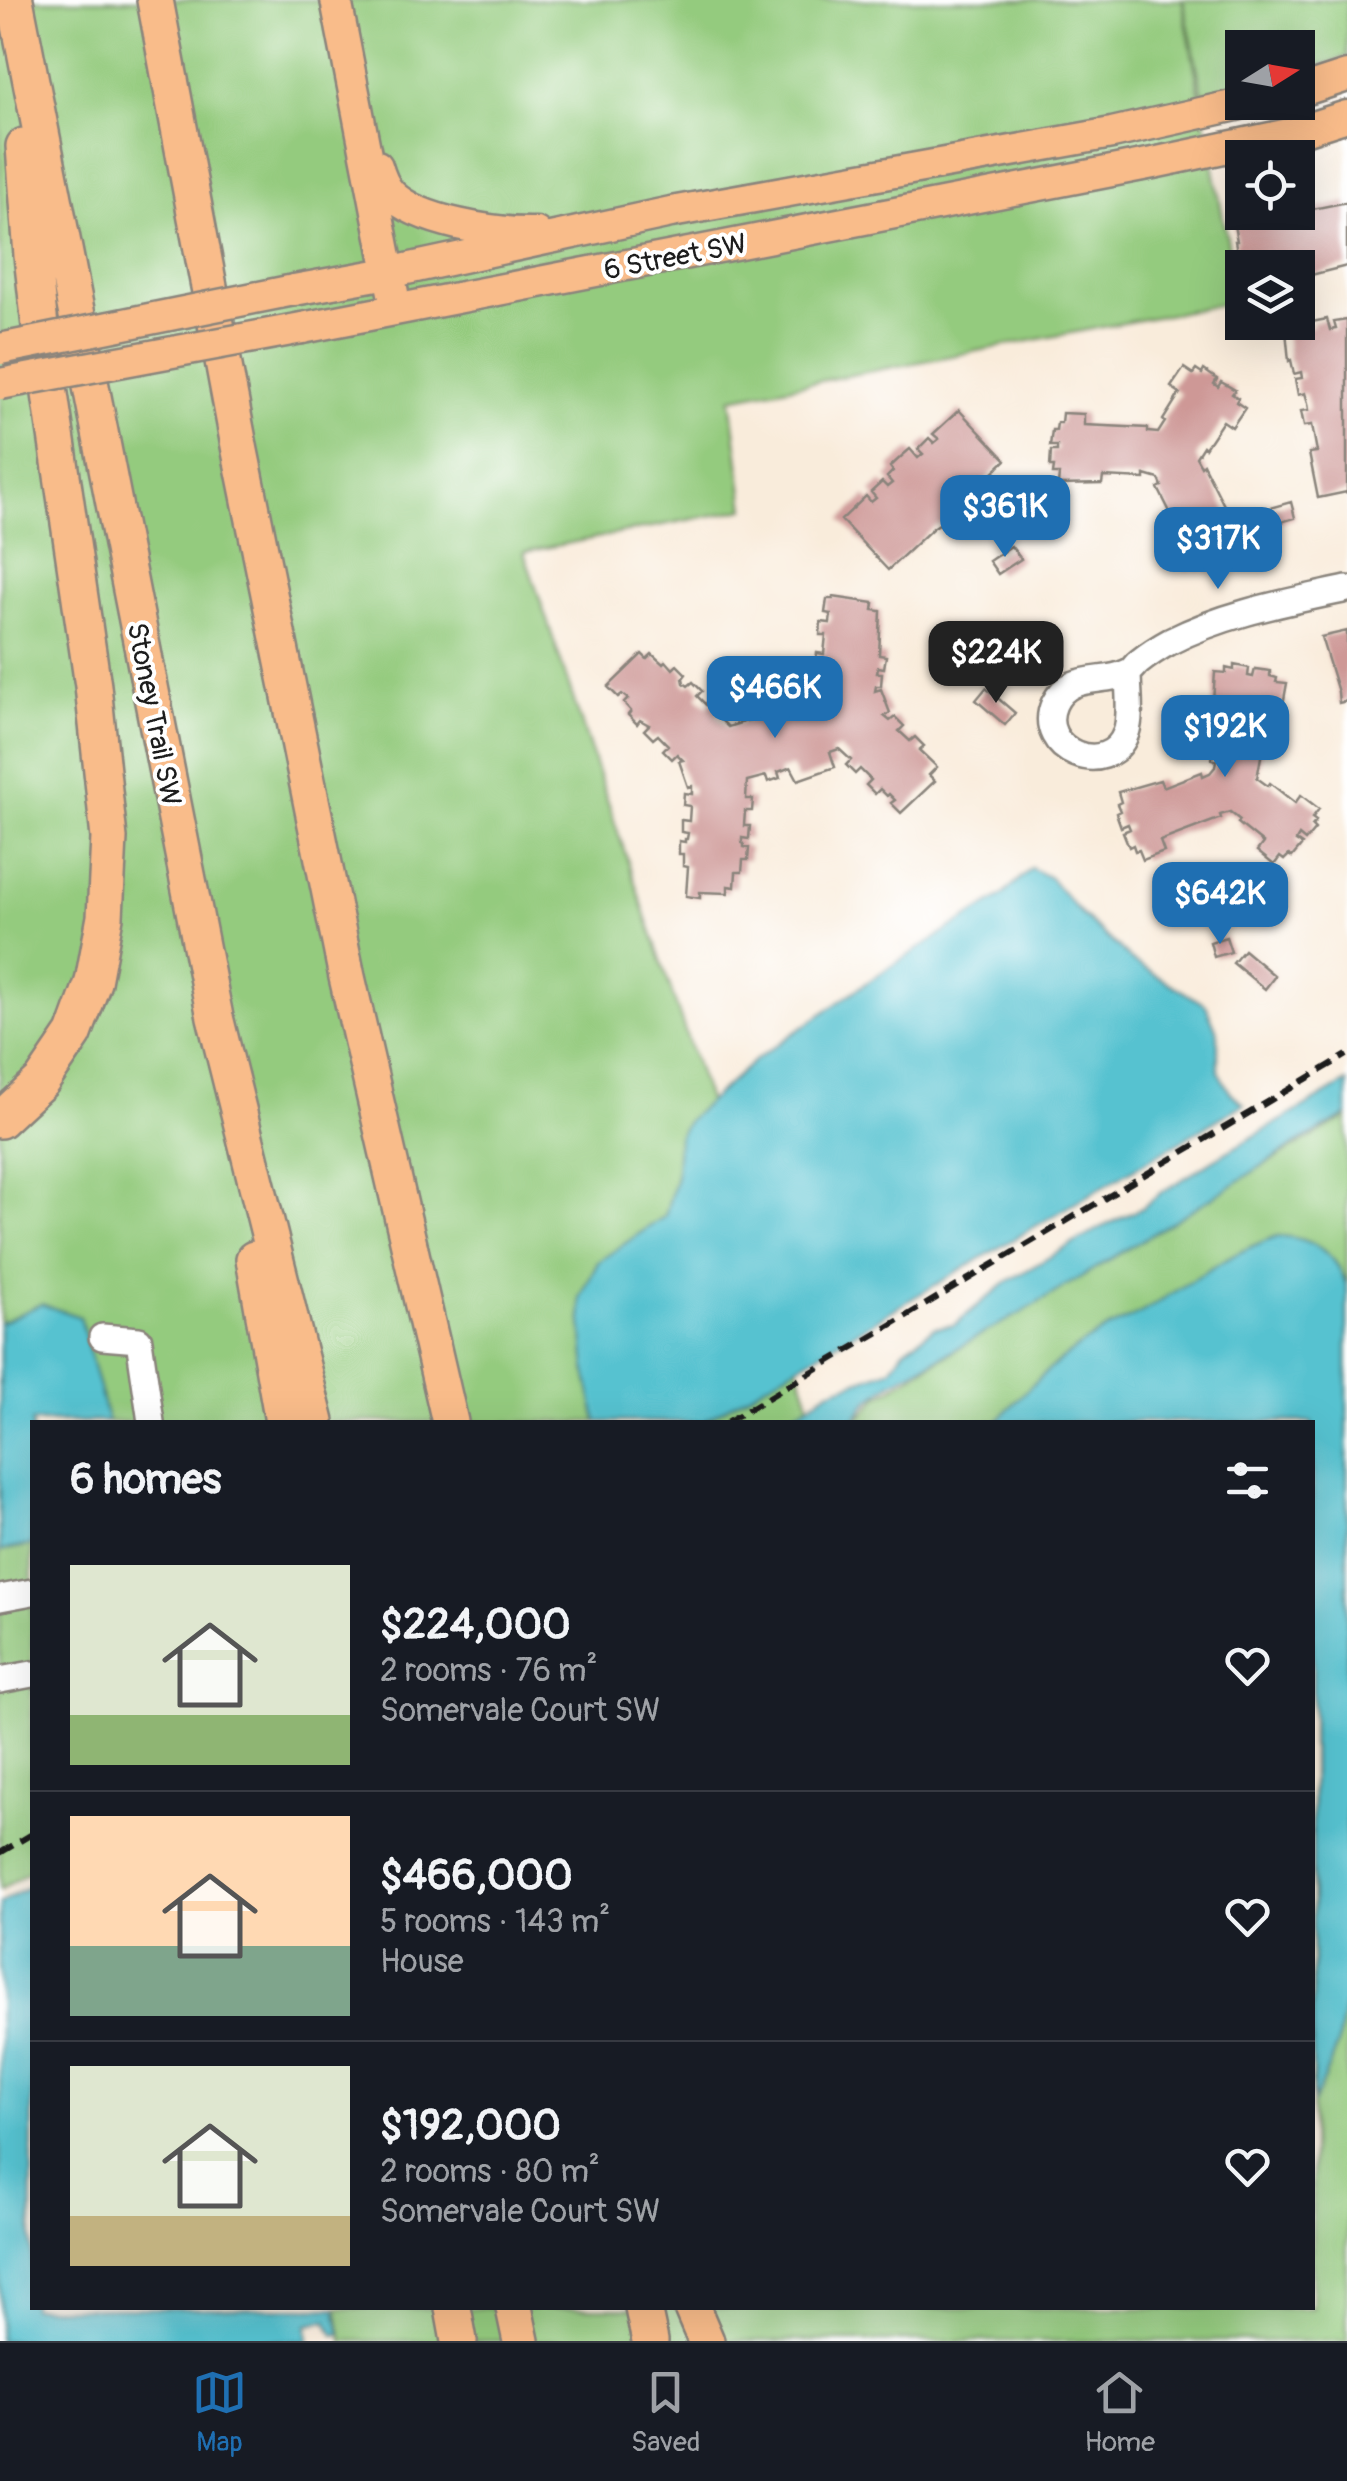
<!DOCTYPE html>
<html lang="en">
<head>
<meta charset="utf-8">
<style>
	:root { --surface:#171b24; --page:#20242c; --text:#f1f3f6; --muted:#9ea1a6; --line:#363941; --accent:#1f6fb2 }
	body { margin:0; font-family:Pangolin,sans-serif; background:var(--page); color:var(--text); height:100vh; display:flex; flex-direction:column; font-size:38px; white-space:nowrap }
	* { box-sizing:border-box; margin:0 }
	p { font-size:32px; color:var(--muted) }
	.icon { flex:none; width:55px; height:55px; fill:none; stroke:currentColor; stroke-width:2; stroke-linecap:round; stroke-linejoin:round }
	.map { position:relative; flex:1; overflow:hidden }
	.side { position:absolute; left:30px; top:1420px; width:1285px; height:890px; display:flex; flex-direction:column; background:var(--surface); border-radius:0px; box-shadow:0 10px 40px #0002 }
	.side>* { flex:none }
	.needle { width:65px; rotate:79deg }
	.buttons { position:absolute; left:1225px; top:30px; display:grid; gap:20px }
	.buttons a { display:grid; place-items:center; width:90px; height:90px; border-radius:0px; background:var(--surface); box-shadow:0 10px 40px #0002; font-size:50px }
	.price { position:absolute; translate:-50% -85px; padding:0 22px; border-radius:20px; background:var(--accent); color:#fff; font-size:32px; line-height:65px; filter:drop-shadow(0 2px 5px #0008) }
	.price::after { content:''; position:absolute; left:50%; top:60px; width:30px; height:22px; margin-left:-15px; background:inherit; clip-path:polygon(0 0,100% 0,50% 100%) }
	.price.on { background:#222; color:#fff }
	ul { padding:0; list-style:none }
	li { display:flex; align-items:center; gap:30px; height:250px; padding:0 40px }
	li+li { border-top:2px solid var(--line) }
	li span { display:grid; place-items:center; flex:none; width:280px; height:200px; border-radius:0px; color:#555 }
	li>.icon { margin-inline-start:auto }
	span .icon { width:120px; height:120px; fill:#fffc; stroke-width:1 }
	li b { font-size:42px }
	h2 { display:flex; justify-content:space-between; align-items:center; height:120px; padding:0 40px; font-size:42px }
	.dock { display:flex; justify-content:space-around; align-items:center; height:140px; border-top:2px solid var(--line); background:var(--surface); font-size:28px; color:var(--muted) }
	.dock a { display:grid; justify-items:center; gap:5px }
	.dock .on { color:var(--accent) }
	.map>svg:first-child { display:block }
</style>
</head>
<body>
<div class="map">
<svg width="1347" height="2341" viewBox="0 0 1347 2341">
	<rect width="100%" height="100%" fill="#fff"/>
	<filter id="ink" filterUnits="userSpaceOnUse"><feTurbulence type="fractalNoise" baseFrequency=".01" numOctaves="2"/><feDisplacementMap in="SourceGraphic" scale="20" xChannelSelector="R" yChannelSelector="G"/><feConvolveMatrix kernelMatrix="1 2 1 2 8 2 1 2 1" color-interpolation-filters="sRGB"/></filter>
	<filter id="wash" filterUnits="userSpaceOnUse"><feTurbulence type="fractalNoise" baseFrequency=".0048" numOctaves="4" result="noise"/><feDisplacementMap in="SourceGraphic" scale="40" xChannelSelector="R" yChannelSelector="G"/><feGaussianBlur stdDeviation="2.25" result="paint"/><feColorMatrix in="noise" values="0 0 0 0 0 0 0 0 0 0 0 0 0 0 0 0 0 1.4 0 .05"/><feComposite in="paint" operator="in"/></filter>
	<g filter="url(#wash)">
		<rect width="100%" height="100%" fill="#f9ecdb"/>
		<path fill="#94cb7e" stroke="#58744d" stroke-width="2.5" d="M0,0H1182L1239,301L731,398L745,509L524,552L807,1395L812,1422H32V1870L0,1890Z
			M1183,0H1347V57L1298,73V48H1242V88L1204,99Z
			M1347,1117V2341H343L337,2308H1312V1422H856L877,1397L1190,1208Z"/>
		<path fill="#56c2d0" stroke="#396f76" stroke-width="2.5" d="M1031,868L1050,878L1082,915L1134,962L1206,1005L1218,1034V1071L1230,1092L1244,1104L702,1422H597L586,1372L580,1298L598,1262L665,1216L676,1176L678,1137L688,1120L755,1060L882,972L1002,896Z
			M1347,1082V1115L1297,1143L1231,1186L1023,1312L890,1384L868,1401L853,1422H775L806,1407L829,1391L891,1369L904,1350L934,1328L954,1325L1008,1281L1104,1226L1142,1208L1159,1194L1220,1156Z
			M1278,1236C1312,1237 1340,1255 1347,1289V1993L1337,2047L1313,2104L1312,1422H997C1027,1387 1062,1355 1102,1332C1115,1324 1130,1319 1144,1311C1187,1285 1229,1252 1278,1236Z
			M41,1304L80,1317L108,1422H32V1545L0,1551V1323Z
			M32,1885V2308H336L341,2334L334,2335L327,2321L308,2324L309,2341H0V1903Z"/>
		<g id="blocks">
			<path fill="#ce9896" d="M1347,202V266L1311,275L1310,273L1298,276V268H1240L1235,251H1237L1235,241H1237L1234,225Z
				M1327,319L1330,330L1336,329L1334,322L1347,320V492L1318,498L1309,453L1317,452L1312,425L1304,426L1301,411L1309,410L1308,403L1305,393L1298,395L1295,379L1302,378L1301,372L1294,374L1291,360L1289,361L1286,331L1313,326L1312,322Z
				M1184,368L1193,374L1196,370L1202,374L1204,370L1217,379L1214,384L1218,387L1221,382L1235,390L1232,394L1238,398L1236,402L1245,408L1232,427L1223,421L1205,448L1203,446L1196,457L1201,466L1203,464L1233,523L1242,518L1252,538L1243,543L1245,547L1239,550L1241,554L1227,561L1224,555L1219,558L1222,564L1208,571L1206,567L1199,570L1197,566L1187,571L1170,529L1177,526L1158,488L1162,486L1159,479L1145,475V479L1103,477L1102,484L1058,485L1059,474H1053L1054,467H1050L1051,451H1057V446H1050L1052,430H1056L1057,423H1061L1062,413L1084,414V425L1148,428V432L1158,433L1165,422L1163,420L1180,393L1171,387Z
				M959,410L1006,460L960,503L955,509L958,512L942,526L939,524L933,528L888,570L841,520L866,496L871,502L876,498L871,492L882,482L887,487L892,483L887,477L893,471L890,467L903,455L910,449L918,458L923,454L918,449L929,438L934,443L939,439L933,434Z
				M1291,502L1295,518L1257,529L1252,513Z
				M1011,546L1021,559L998,574L989,561Z
				M833,597L874,603L873,610L881,611L879,655L886,656L884,668L878,667L877,673H882L881,686H876L875,691L881,689L890,713L884,716L890,721L895,717L904,726L899,731L910,741L915,737L924,746L919,750L937,767L929,775L935,781L901,813L891,803L895,800L889,794L887,796L880,789L875,794L866,785L871,780L860,769L855,774L846,765L851,760L839,749L830,752L835,767L798,780L791,767L778,772L780,778L768,782L766,776L747,781L746,799H753L752,811H745L744,826H750L749,839L742,838V843L744,844V847L749,848L748,860H743L742,872H736L735,887L728,886V893L700,892V898L686,896L688,867L683,866V854H679V841L685,842V839H687L688,833L681,832V820L689,821L690,806L683,805L684,793L692,794V786L688,787L679,761L683,760L677,754L672,759L663,750L668,745L658,735L653,739L644,730L649,725L640,720L637,724L628,715L631,711L624,703L628,699L622,694L618,697L608,687L642,654L647,659L652,654L663,664L666,661L673,669L677,665L686,674L683,678L684,683L688,686L693,682L702,691L697,696L707,706L712,701L721,710L716,715L728,727L750,720L748,713L760,709L762,715L786,707L784,700L796,696L799,702L820,695L823,666H815L817,653L824,654L826,635H820L821,622L830,623L831,614L825,613L827,599H833Z
				M1347,631V701L1339,703L1338,692L1321,637Z
				M1234,665L1249,668L1248,676L1253,677L1255,669L1270,671V676L1277,678L1276,682L1287,683L1283,705L1271,704L1257,778L1268,786L1270,783L1295,803L1301,795L1319,809L1312,818L1316,821L1312,826L1315,829L1305,841L1299,836L1296,841L1302,845L1292,857L1289,855L1284,860L1280,857L1274,865L1257,851L1263,843L1238,823L1240,820L1230,812L1220,815L1221,818L1160,841L1164,852L1143,860L1139,850L1135,851L1133,845L1129,847L1123,832L1130,829L1128,824L1121,827L1116,813L1120,811L1117,804L1121,802L1118,792L1160,780L1163,787L1202,772L1203,776L1210,773L1215,767L1216,760L1212,759L1219,717L1212,716L1215,672L1226,673V668L1234,670Z
				M986,688L1015,713L1005,725L976,700Z
				M1226,937L1231,952L1214,957L1210,942Z
				M1244,950L1275,976L1265,989L1233,963Z"/>
		</g>
	</g>
	<g filter="url(#ink)">
		<use href="#blocks" fill-opacity="0" stroke="#8a847c" stroke-width="2.5"/>
		<g fill="none" stroke-linecap="round" stroke-linejoin="round">
			<g stroke="#8a847c" stroke-width="30">
				<path id="minor" d="M1128,672C1128,691 1132,716 1126,733C1108,781 1034,750 1054,704C1069,671 1104,685 1128,672C1133,670 1135,665 1139,662C1149,654 1160,647 1171,641C1226,613 1288,602 1347,589
					M102,1337L139,1340L151,1422
					M0,1598L32,1592
					M0,1680L32,1674"/>
			</g>
			<g stroke="#8a847c" stroke-width="35">
				<path id="major" d="M336,0L393,293
					M1298,92L1347,76
					M377,166C380,176 384,187 391,194C418,222 498,234 536,233
					M294,290L388,273L671,212L1112,133L1250,102
					M302,328L1153,163L1294,133L1347,116"/>
			</g>
			<g stroke="#8a847c" stroke-width="40">
				<path id="highway" d="M15,0L215,1017L316,1422
					M155,0L240,451L347,977L450,1422
					M0,1120L42,1081L74,1034L93,982L105,917L109,838L93,686L40,326L32,256L24,146
					M254,1259L283,1422
					M453,2308L459,2341
					M514,2308L521,2341
					M643,2308L650,2341
					M692,2308L706,2341"/>
			</g>
			<use href="#minor" stroke="#fff" stroke-width="25"/>
			<use href="#major" stroke="#f9bc8a" stroke-width="30"/>
			<use href="#highway" stroke="#f9bc8a" stroke-width="35"/>
			<path stroke="#1c1c1c" stroke-width="6" stroke-dasharray="15 8" stroke-linecap="butt" d="M727,1422L1347,1055
				M0,1853L32,1834"/>
			<g stroke="#8a847c" stroke-width="35" stroke-linecap="butt">
				<path id="major-bridge" d="M0,349L294,290
					M0,384L302,328"/>
			</g>
			<use href="#major-bridge" stroke="#f9bc8a" stroke-width="30"/>
		</g>
	</g>
	<g text-anchor="middle" stroke-width="8" stroke-linejoin="round" paint-order="stroke">
		<g font-size="28" fill="#1c1c1c" stroke="#fff">
			<text transform="translate(675 256) rotate(-11)" y="10">6 Street SW</text>
			<text transform="translate(155 714) rotate(79)" y="10">Stoney Trail SW</text>
		</g>
	</g>
</svg>
<div class="buttons">
<a><svg class="needle" viewBox="-14 -14 28 28"><path d="M0-13l5 13h-10z" fill="#e53935"/><path d="M0 13l5-13h-10z" fill="#9ea1a6"/></svg></a>
<a><svg class="icon" aria-label="locate" viewBox="0 0 24 24"><circle cx="12" cy="12" r="6"/><path d="M12 2v4M12 18v4M2 12h4M18 12h4"/></svg></a>
<a><svg class="icon" aria-label="layers" viewBox="0 0 24 24"><path d="M12 4l9 5-9 5-9-5zM3 14l9 5 9-5"/></svg></a>
</div>
<b class="price" style="left:1005px;top:560px">$361K</b>
<b class="price" style="left:1218px;top:592px">$317K</b>
<b class="price on" style="left:996px;top:706px">$224K</b>
<b class="price" style="left:775px;top:741px">$466K</b>
<b class="price" style="left:1225px;top:780px">$192K</b>
<b class="price" style="left:1220px;top:947px">$642K</b>
<section class="side">
<h2>6 homes<svg class="icon" aria-label="filters" viewBox="0 0 24 24"><path d="M4 7h16M4 17h16"/><circle cx="9" cy="7" r="2"/><circle cx="15" cy="17" r="2"/></svg></h2>
<ul>
<li><span style="background:linear-gradient(#dfe7d0 75%,#8fb573 0)"><svg class="icon" aria-label="home" viewBox="0 0 24 24"><path d="M3 11l9-7 9 7M6 9v11h12V9"/></svg></span><div><b>$224,000</b><p>2 rooms · 76 m²</p><p>Somervale Court SW</p></div><svg class="icon" aria-label="heart" viewBox="0 0 24 24"><path d="M12 20l-8-8c-3-5 5-10 8-4 3-6 11-1 8 4z"/></svg></li>
<li><span style="background:linear-gradient(#ffd9b3 65%,#7fa58c 0)"><svg class="icon" aria-label="home" viewBox="0 0 24 24"><path d="M3 11l9-7 9 7M6 9v11h12V9"/></svg></span><div><b>$466,000</b><p>5 rooms · 143 m²</p><p>House</p></div><svg class="icon" aria-label="heart" viewBox="0 0 24 24"><path d="M12 20l-8-8c-3-5 5-10 8-4 3-6 11-1 8 4z"/></svg></li>
<li><span style="background:linear-gradient(#dfe7d0 75%,#c2b280 0)"><svg class="icon" aria-label="home" viewBox="0 0 24 24"><path d="M3 11l9-7 9 7M6 9v11h12V9"/></svg></span><div><b>$192,000</b><p>2 rooms · 80 m²</p><p>Somervale Court SW</p></div><svg class="icon" aria-label="heart" viewBox="0 0 24 24"><path d="M12 20l-8-8c-3-5 5-10 8-4 3-6 11-1 8 4z"/></svg></li>
</ul>
</section>
</div>
<nav class="dock">
<a class="on"><svg class="icon" aria-label="map" viewBox="0 0 24 24"><path d="M3 6l6-2 6 2 6-2v14l-6 2-6-2-6 2zM9 4v14M15 6v14"/></svg>Map</a>
<a><svg class="icon" aria-label="saved" viewBox="0 0 24 24"><path d="M7 4h10v16l-5-4-5 4z"/></svg>Saved</a>
<a><svg class="icon" aria-label="home" viewBox="0 0 24 24"><path d="M3 11l9-7 9 7M6 9v11h12V9"/></svg>Home</a>
</nav>
</body>
</html>
